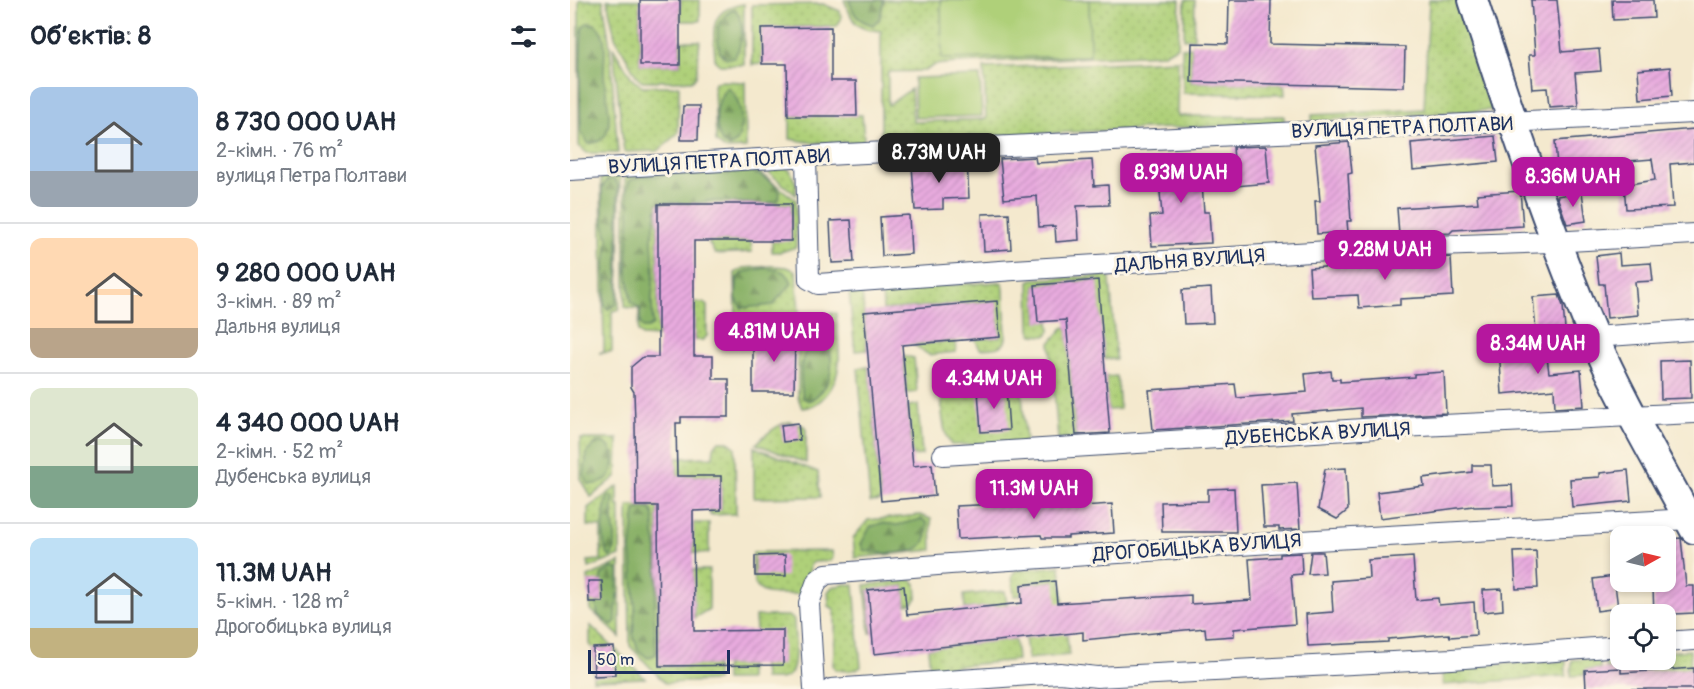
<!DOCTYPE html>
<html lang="uk">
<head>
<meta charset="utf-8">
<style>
	:root { --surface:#fff; --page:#f2f2f3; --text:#1f2937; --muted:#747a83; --line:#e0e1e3; --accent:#b5179e }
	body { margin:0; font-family:Pangolin,sans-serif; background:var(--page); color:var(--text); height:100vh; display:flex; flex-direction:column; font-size:22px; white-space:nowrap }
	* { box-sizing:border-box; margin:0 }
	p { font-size:20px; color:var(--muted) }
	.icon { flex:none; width:33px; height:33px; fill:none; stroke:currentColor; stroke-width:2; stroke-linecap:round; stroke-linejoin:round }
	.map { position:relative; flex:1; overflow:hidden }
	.side { display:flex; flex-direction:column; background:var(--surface); width:570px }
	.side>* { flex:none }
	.needle { width:39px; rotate:82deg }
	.tools { position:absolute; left:1040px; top:526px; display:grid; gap:12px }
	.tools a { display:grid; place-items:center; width:66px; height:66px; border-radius:12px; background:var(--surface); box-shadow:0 3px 9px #0003; font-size:30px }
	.scale { position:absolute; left:18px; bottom:15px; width:142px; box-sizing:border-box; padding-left:6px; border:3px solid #1b2f5e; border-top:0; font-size:16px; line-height:21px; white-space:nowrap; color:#1b2f5e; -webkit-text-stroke:4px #fcf5e5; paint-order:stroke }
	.price { position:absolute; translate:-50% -51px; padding:0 14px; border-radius:12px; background:var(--accent); color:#fff; font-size:20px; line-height:39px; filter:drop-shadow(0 2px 3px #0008) }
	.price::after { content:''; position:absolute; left:50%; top:36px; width:18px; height:14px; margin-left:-9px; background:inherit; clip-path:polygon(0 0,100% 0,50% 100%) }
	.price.active { background:#222; color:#fff }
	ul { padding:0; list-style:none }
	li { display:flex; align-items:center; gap:18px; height:150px; padding:0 30px }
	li+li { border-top:2px solid var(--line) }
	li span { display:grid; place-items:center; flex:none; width:168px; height:120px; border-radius:12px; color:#555 }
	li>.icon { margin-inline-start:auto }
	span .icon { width:72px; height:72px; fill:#fffc; stroke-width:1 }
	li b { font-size:26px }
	h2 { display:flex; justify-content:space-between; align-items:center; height:72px; padding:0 30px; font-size:26px }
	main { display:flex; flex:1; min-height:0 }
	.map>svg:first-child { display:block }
</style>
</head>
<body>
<main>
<section class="side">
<h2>Об’єктів: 8<svg class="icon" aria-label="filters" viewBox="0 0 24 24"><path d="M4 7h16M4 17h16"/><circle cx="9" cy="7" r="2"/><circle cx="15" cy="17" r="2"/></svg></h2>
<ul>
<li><span style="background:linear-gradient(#a9c7e8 70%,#9aa5b1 0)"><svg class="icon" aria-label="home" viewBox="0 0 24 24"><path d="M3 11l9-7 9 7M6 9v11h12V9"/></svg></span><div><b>8 730 000 UAH</b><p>2-кімн. · 76 m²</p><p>вулиця Петра Полтави</p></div></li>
<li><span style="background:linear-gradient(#ffd9b3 75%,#b9a48a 0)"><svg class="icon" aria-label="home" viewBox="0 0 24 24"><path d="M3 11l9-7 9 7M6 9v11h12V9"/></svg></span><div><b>9 280 000 UAH</b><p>3-кімн. · 89 m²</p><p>Дальня вулиця</p></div></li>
<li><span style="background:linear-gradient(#dfe7d0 65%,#7fa58c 0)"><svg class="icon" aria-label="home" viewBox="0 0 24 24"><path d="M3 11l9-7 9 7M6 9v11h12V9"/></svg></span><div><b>4 340 000 UAH</b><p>2-кімн. · 52 m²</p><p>Дубенська вулиця</p></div></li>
<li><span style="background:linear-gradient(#bfe0f5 75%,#c2b280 0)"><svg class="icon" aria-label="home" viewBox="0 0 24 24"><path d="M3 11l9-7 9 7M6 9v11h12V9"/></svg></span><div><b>11.3M UAH</b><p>5-кімн. · 128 m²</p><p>Дрогобицька вулиця</p></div></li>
</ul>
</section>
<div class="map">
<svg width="1124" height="689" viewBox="0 0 1124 689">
	<defs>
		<pattern id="green-dots" width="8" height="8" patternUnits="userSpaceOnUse" patternTransform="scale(1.5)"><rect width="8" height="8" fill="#afd079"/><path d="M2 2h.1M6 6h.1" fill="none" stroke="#96b36b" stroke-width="1.8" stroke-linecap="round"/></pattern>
		<pattern id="forest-firs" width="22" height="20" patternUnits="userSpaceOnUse" patternTransform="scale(1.5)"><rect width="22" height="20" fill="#8bb269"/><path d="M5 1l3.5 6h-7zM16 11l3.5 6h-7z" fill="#71915a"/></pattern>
		<pattern id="building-hatch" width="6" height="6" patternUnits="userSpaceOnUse" patternTransform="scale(1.5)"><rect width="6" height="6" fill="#e8abde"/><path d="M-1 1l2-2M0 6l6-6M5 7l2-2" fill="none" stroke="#c693c1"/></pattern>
	</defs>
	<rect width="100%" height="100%" fill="#fcf5e5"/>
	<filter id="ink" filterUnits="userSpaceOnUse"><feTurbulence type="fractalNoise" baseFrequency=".0167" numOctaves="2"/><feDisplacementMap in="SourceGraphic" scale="12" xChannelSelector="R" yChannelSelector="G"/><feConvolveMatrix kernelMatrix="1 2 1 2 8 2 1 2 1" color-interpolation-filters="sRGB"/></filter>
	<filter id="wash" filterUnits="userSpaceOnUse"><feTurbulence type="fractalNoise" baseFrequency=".008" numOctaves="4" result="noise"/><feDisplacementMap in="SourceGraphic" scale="24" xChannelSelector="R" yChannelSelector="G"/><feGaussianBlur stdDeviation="1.35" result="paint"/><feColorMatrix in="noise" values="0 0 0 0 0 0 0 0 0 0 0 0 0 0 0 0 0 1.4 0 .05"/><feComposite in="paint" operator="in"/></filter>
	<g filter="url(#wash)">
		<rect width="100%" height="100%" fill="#f4e9ce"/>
		<path fill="url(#green-dots)" stroke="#65806c" stroke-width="1.5" d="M9,0H33L40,47L48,153H17L9,146Z
			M37,0H70V65H110V41H130L126,77L121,81H73L68,79L45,37Z
			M110,0H130V21H110Z
			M274,0H610L608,46L594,54L387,63L365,65L355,71L318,72V105L341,89L343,122L416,119L414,68L608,60L607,114L609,116H714V123L319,140L314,138L311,134V31C283,29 285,24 274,0Z
			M615,0H625L624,38L614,39Z
			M859,0H893L927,104L921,110L742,121V115L854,109Z
			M174,4V65H150L145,61C144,32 137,9 174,4Z
			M253,4L270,11L271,19L267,26L192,28V64L182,65V5Z
			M43,47L63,80L72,86H109L108,133L88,151L54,152Z
			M622,47L621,82L714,84L715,95L613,93L612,48Z
			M150,81L175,82L176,148L155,149L146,142L144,86L145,83Z
			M292,115L294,138L292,142L244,143L220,139V116Z
			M211,166L220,170L226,184V195L192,167Z
			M184,168L226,200V247L211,252H202V241L221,240V204L88,205V337L72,336L68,332L69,309L55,307V174Z
			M50,175L49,310L42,311V352L29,353L34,351L31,178L34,176Z
			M138,241H181L182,252L145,254Z
			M202,266L217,267L226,271L229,311L223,318H181L166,316L165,273L173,268Z
			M534,276H538L540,279L546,359H534L527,280L465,285L468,321H479L480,331L476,336L463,335L460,330L459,281L463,279Z
			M430,282L433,283L434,290L436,339C434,350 420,348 410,349L405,339L430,337L426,301L313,310L312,291L316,289Z
			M292,291L297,350L285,351L279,292Z
			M124,302L134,303L137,306V336L133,340H124Z
			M261,313H266C268,341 276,373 256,395C250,402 242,408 232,408L228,397V346L231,342L252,339L260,330Z
			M497,327L506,438L488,439L480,343L493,328Z
			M385,341L386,352L359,355L343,344Z
			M333,356L344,358L347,392L337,393Z
			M437,365H447L450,369L456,443L381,445C373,433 370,408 373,394L383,387V375L391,368Z
			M299,367L311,501L300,502L288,368Z
			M547,376L550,409L538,410L535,377Z
			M348,405L352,455L342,456L338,406Z
			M220,422L234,426L236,430V463L186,444C194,436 208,423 220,422Z
			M10,439H48L47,476L21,497L11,479Z
			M149,441H157L165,447L166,514L140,515V510H151V476H107L106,458L143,457L144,447Z
			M184,447L248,472L250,497L184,498Z
			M48,486V506H50V556L19,568L18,561L31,560V527L18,526V508Z
			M58,506H88L89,666L146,665V681L95,683L60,646Z
			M350,515L361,519L362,550L285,558L283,538L298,520Z
			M123,523H139V553H123Z
			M262,551L263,558L260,561L244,562L240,565L238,581L233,593C225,595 216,594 208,594C178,595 183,574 183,552Z
			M50,562V637L21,610L18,577Z
			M490,566L499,655L458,659L455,638L484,581L451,585L452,595L444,596L442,576L445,571L449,570Z
			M123,570H139V609L124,618Z
			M341,580L346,584L347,598L342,604L336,605L334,586L298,590L302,633H300L295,585Z
			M276,584L284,585L291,667C285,671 272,672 265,669L263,665C264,647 267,627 264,609L259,606L258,592L262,587Z
			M435,591L437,605L395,609L394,595Z
			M185,616H219L224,620C224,632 229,670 218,676C211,681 202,679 194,679C194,658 185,638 185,616Z
			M20,625L75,678L23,680V648L20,646Z
			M445,639L447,660L360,669L358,648Z
			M1120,650L1121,668L1071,672V660H1095V652Z
			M1050,655V660H1065L1066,672L1051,673L1050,668L1036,669L1035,656Z
			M1030,658V669L1015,670V675L1001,676L1002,660Z
			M996,661V676L873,685L872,673L884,666Z
			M155,665H179V680H155Z"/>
		<path fill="url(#forest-firs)" stroke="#537064" stroke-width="1.5" d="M279,0H314L310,18L303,25C286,20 284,15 279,0Z
			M162,10H166C175,24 173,44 164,58H156L150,53C147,33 143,22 162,10Z
			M17,23L25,24C30,28 32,32 34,39C36,51 34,60 34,72C34,91 43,114 37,132C34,140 27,143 19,144L12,135L11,129C9,95 10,61 12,27Z
			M156,88H159C172,102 175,124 167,142L160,146L152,143C144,126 144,104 156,88Z
			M147,170L164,172L183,171L206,185L210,192L209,200L194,205L155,201H137L123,204L95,202L87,209L82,239L84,273L82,298L83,325L78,328H73L70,323V309L61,302L57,269L59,214L57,188L60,180L75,176H88Z
			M42,179L45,180L48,186V288L46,305L38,309L34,305L36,286L35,263L38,239L33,219L32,188L37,180Z
			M195,268C208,270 217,269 222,283C216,292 208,296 204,305L171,308L166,298L167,278L173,272Z
			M250,343L259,346C265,368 261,389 239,401L233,398C230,378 226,347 250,343Z
			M27,442C52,441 50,488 18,484L14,475L17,452Z
			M38,496H42L44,498C43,505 43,512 43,519C43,532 50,548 40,557C30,549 33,508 38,496Z
			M73,508L81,509L84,515V534L87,550V585L84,610L86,654L78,658L68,650L63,634L65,608L61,548L65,510Z
			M352,519L357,523C358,529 357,540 352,545C343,556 305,554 293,550L291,544L300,527L311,523L327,525Z
			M42,568L48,569V574L46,621L42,625L28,615L26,606L30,598L31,575Z"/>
		<path fill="#afd079" stroke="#65806c" stroke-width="1.5" d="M371,0H519L520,56L372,59Z
			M410,76L412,116L345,118L344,78Z"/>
		<g id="blocks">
			<path fill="url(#building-hatch)" d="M70,0H110V65H70Z
				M659,0H701L700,44L835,47L834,87L621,82L622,43L658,44Z
				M961,0H987L992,52L1029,49L1031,71L1005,73L1008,105L979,107L977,88L962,89L959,55H965Z
				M1042,0H1083L1084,18L1043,20Z
				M261,27V81H286L287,116H218L217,64H192L191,28Z
				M1100,67L1102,96L1070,99L1068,70Z
				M113,106H129L128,140H111Z
				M1124,129V162L1100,164L1103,207L1056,209L1054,185L1085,180L1082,159L987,167L985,141Z
				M925,136L928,162L843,170L841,143Z
				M779,142L782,173L778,174L781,221H777L778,232L747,234L745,201H750L745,145Z
				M696,146L699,183L666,186L663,147Z
				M630,155L634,212H639L641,243L582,246L580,216L592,215L587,158Z
				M465,157L466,163L522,160L524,186L538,185L539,205L507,206L509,240L486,242L485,226L469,227L467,196L434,199L430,159Z
				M397,162L399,198L373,199V209L345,210L342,165Z
				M950,191L953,226L883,230L880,233L829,235L827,208L908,203L907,194Z
				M1012,192L1016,221L997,224L987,196Z
				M88,204H221V241H124V356H143V379H159V417H111V423H106L107,476H151V510L123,511L124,631L213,630V665L89,666L88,506H66L65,423L64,392L61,387V367L73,357H88Z
				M439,213L441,249L414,251L412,214Z
				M339,215L341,254L312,256L310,217Z
				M281,220L284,262L262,263L260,221Z
				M1049,253L1050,265L1081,263L1083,281L1065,282L1068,315L1037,318L1034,284H1029L1026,256Z
				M881,257L883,296L830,299V305L789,308L788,295L741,297L739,268L830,262V259Z
				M528,280L540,433L506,435L496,320L468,322L465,285Z
				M641,288L643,323L614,324L612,290Z
				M989,295L993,306L995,329L966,331L963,297Z
				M427,301L430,337L332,345L343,466L362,464L365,496L311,501L294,312Z
				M183,335H225L224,392H183Z
				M975,342L979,373L1011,370L1014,406L985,408L984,389L932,394L929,347Z
				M1120,360L1121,398L1091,399L1090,361Z
				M761,371L762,379H770V382L844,377V374L874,372L876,413L791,417V408L722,414L723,421L583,430L579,390L665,384L667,398L737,392L735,374Z
				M436,389L439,430L411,432L408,391Z
				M228,423L230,440L213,442L211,425Z
				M902,465H921L922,486L942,485L943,506L904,507L903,506L810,518L807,492L854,486L853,478L902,472Z
				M776,468L778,510L767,519L748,509L755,469Z
				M1058,470L1061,501L1002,507L1000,479L1030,477V473Z
				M727,483L730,529L709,530V527H694L691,485Z
				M664,488L666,532H592L591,502L638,501V489Z
				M470,499H497V507L542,504L544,533L498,536V538H472L471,535L388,539L386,506L471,502Z
				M1111,538L1116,586H1124V613L1084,615L1083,588L1095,587V539Z
				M966,551L968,588L946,589L944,552Z
				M741,552H753L755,573L738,574Z
				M731,553L732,574L721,575L725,624L664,629V636L636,638L635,628L513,640V632L304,654L298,590L334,586L337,615L452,603L451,585L485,581L487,603L621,595V604L682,600L679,559L710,557V554Z
				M215,555L216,576H185V556Z
				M843,557L846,600L868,598L869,605L904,602L906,635L880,637L879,634L818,639V642L738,646L736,614L763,612L761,581L799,578L798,560Z
				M1044,576L1048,608L1027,611L1023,579Z
				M18,581H32L33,602H19Z
				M932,589L933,610L914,612L913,590Z
				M44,647L45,675L24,676L23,648Z
				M1051,668V673L1124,668V689H1016L1015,670Z"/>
		</g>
	</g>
	<g filter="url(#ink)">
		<use href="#blocks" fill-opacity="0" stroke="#3c4b6f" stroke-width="1.5"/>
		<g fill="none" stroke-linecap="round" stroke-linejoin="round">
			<g stroke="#3c4b6f" stroke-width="22">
				<path id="street" d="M236,157L239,279L248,284L444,270L807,248L981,242L1124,234
					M0,170L275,154L1124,113
					M1024,337L1124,330
					M373,455L809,428L1124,413
					M1095,642L1124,640
					M244,689L239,603L247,581L256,574L380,564L747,540L1119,519
					M261,689L490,673L527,677L882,659L1050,646"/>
			</g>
			<g stroke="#3c4b6f" stroke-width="32">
				<path id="secondary" d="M903,0C939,113 977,225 1023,335C1052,402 1090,465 1124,529"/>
			</g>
			<use href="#street" stroke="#fff" stroke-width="20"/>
			<use href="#secondary" stroke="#fff" stroke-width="28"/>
		</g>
	</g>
	<g text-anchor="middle" stroke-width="6" stroke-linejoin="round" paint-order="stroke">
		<g font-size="20" fill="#1b2f5e" stroke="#fcf5e5">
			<text transform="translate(832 127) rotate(-2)" y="7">ВУЛИЦЯ ПЕТРА ПОЛТАВИ</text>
			<text transform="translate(149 161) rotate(-3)" y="7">ВУЛИЦЯ ПЕТРА ПОЛТАВИ</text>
			<text transform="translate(620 260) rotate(-4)" y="7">ДАЛЬНЯ ВУЛИЦЯ</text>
			<text transform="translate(748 433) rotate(-3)" y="7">ДУБЕНСЬКА ВУЛИЦЯ</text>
			<text transform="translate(627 547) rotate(-4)" y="7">ДРОГОБИЦЬКА ВУЛИЦЯ</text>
		</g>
	</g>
</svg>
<div class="tools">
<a><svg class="needle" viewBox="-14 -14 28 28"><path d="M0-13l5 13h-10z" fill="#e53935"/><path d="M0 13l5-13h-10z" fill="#747a83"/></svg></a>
<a><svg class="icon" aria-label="locate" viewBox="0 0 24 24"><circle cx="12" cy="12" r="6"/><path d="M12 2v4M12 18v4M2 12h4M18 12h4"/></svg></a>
</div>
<div class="scale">50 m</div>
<b class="price active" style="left:369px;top:184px">8.73M UAH</b>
<b class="price" style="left:611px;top:204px">8.93M UAH</b>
<b class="price" style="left:1003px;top:208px">8.36M UAH</b>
<b class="price" style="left:815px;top:281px">9.28M UAH</b>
<b class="price" style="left:204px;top:363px">4.81M UAH</b>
<b class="price" style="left:968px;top:375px">8.34M UAH</b>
<b class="price" style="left:424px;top:410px">4.34M UAH</b>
<b class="price" style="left:464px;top:520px">11.3M UAH</b>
</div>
</main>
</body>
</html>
